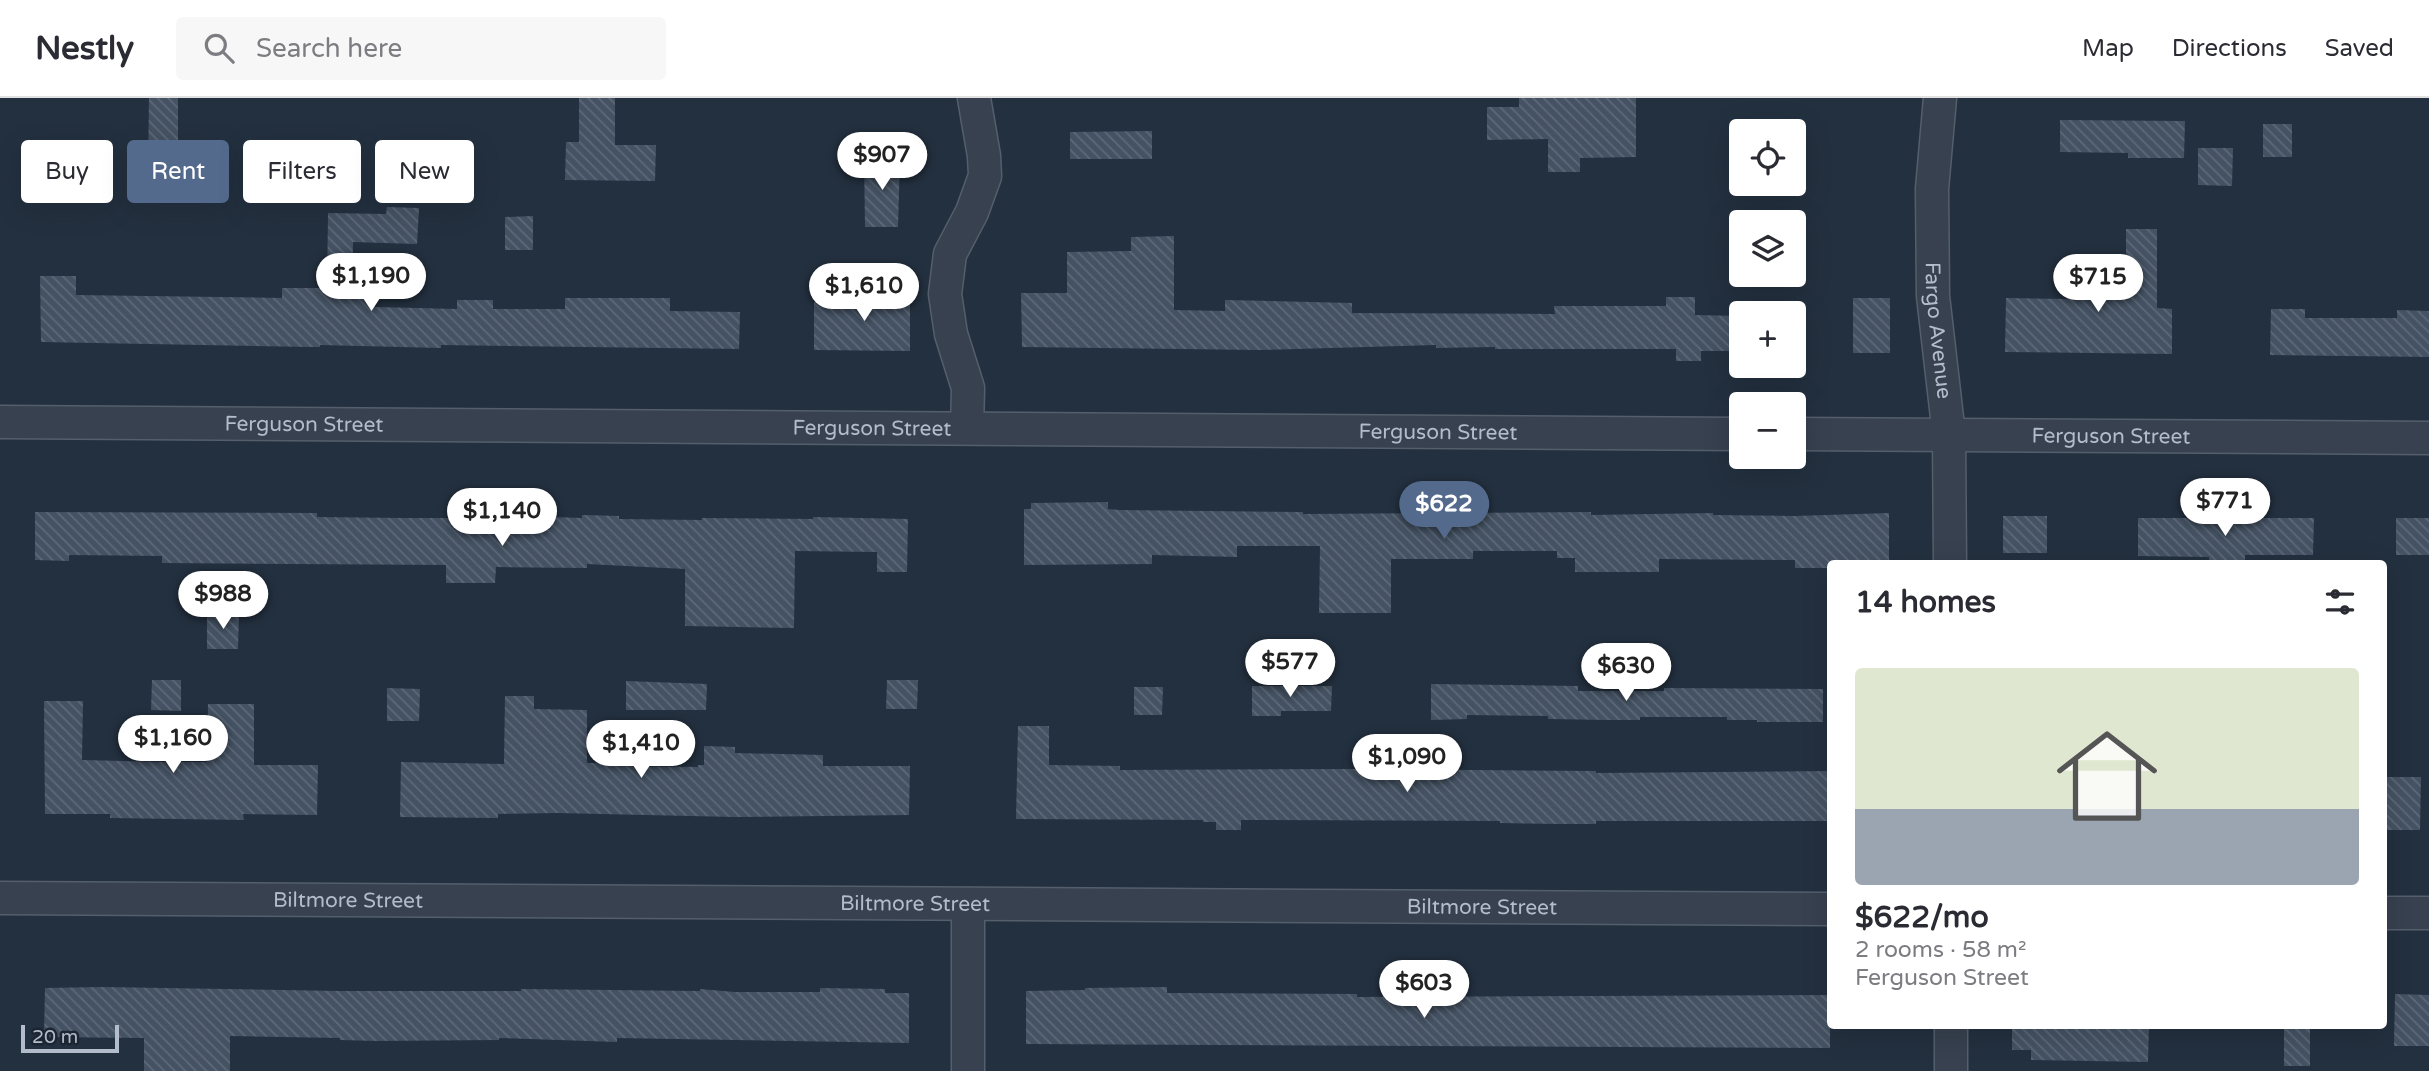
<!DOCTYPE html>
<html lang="en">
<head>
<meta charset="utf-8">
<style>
	:root { --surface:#fff; --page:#f7f7f7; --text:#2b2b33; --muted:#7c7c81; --line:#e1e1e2; --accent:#546a8d }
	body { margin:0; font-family:"Varela Round",sans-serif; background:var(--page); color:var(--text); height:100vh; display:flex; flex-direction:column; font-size:26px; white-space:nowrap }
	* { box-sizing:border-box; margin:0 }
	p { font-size:23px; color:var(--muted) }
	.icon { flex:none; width:38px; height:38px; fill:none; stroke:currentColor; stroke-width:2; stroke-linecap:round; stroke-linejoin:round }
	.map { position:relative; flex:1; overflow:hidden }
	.sheet { position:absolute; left:1827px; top:462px; width:560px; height:469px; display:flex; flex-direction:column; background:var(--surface); border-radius:7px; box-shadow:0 7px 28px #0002 }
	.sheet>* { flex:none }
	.hud { position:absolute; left:21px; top:42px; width:665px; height:63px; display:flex; gap:14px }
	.tools { position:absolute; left:1729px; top:21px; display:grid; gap:14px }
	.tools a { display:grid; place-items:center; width:77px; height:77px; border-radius:7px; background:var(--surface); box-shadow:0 7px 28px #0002; font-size:35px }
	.scale { position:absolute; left:21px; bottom:18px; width:98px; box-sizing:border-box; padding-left:7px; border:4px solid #b3bcca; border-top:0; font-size:19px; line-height:24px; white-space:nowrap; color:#b3bcca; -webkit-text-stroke:5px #1c2633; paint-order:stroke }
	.price { position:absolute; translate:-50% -60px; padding:0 16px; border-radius:24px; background:#fff; color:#222; font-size:23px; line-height:46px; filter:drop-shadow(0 2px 4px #0008) }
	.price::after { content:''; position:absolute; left:50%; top:42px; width:21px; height:16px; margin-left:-10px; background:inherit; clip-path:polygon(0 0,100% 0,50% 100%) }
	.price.on { background:var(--accent); color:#fff }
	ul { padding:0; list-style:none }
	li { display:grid; align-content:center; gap:14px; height:371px; padding:0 28px }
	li+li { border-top:2px solid var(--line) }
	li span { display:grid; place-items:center; height:217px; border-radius:7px; color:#555 }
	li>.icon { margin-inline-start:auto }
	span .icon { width:126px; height:126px; fill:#fffc; stroke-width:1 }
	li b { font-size:30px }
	h2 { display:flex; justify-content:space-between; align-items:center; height:84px; padding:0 28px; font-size:30px }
	.chip { padding:0 24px; border-radius:7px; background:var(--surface); box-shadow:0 7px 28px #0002; font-size:24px; line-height:63px }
	.chip.on { background:var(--accent); color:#fff }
	header { display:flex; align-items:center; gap:42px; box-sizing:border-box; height:98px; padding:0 35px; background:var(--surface); border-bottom:2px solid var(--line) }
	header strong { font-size:33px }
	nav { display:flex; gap:38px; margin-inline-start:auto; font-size:24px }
	.search { width:490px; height:63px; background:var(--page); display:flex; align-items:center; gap:18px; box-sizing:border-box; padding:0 24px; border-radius:7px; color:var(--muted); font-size:26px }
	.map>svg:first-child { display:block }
</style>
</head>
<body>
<header>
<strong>Nestly</strong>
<div class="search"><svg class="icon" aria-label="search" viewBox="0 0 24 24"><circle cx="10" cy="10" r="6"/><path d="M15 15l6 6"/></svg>Search here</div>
<nav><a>Map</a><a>Directions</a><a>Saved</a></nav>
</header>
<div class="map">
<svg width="2429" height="973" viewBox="0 0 2429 973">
	<defs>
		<pattern id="building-back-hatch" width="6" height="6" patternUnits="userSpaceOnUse" patternTransform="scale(1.75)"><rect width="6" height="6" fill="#445263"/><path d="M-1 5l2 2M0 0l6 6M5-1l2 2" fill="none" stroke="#5d6978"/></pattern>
	</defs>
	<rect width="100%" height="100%" fill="#23303f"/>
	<path fill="url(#building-back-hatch)" d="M149,0H178V71H148Z
		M579,0H615V47H656L655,83L565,82L566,44H579Z
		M1519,0H1636V59L1580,60V74H1548V41L1487,42V9H1519Z
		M2060,22L2185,23L2184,60H2128V55L2060,54Z
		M2263,26H2292V59H2263Z
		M1152,33V61H1070V34Z
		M2198,50H2233L2232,88L2198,87Z
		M864,59L900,61L898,129H865Z
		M387,109L419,110L417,146L353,144L352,200L375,201V209L457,211V202H493V211H565V200H670V213L740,214L739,251L441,247V250L320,247V249H308L41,244L40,178H76V197L282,200V190H327L328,115L386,116Z
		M533,118V152H505V119Z
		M2126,131H2157V210L2172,211V256L2005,254L2006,200L2069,201V197H2126Z
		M1174,138V212L1225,213V202L1352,205V215L1555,216L1554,208H1666V199H1695V217L1741,218V253H1701V263H1676V251H1495V249L1436,250V247L1259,252L1022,249L1021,195H1067V154L1131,153V139Z
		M896,184L897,202H910V253L814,252V204H872V185Z
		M1853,200H1890V255H1853Z
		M2271,211H2305V220H2397V212L2429,213V259L2270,257Z
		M1108,404V411L1119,412L1303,414V416L1591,414V417L1713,415V417L1795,418L1889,415V466H1830V470H1795V462L1659,461V474H1575V460H1557V453H1473V461H1391V515H1319L1320,448H1237V459L1152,457V466L1024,467V411H1031V405Z
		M35,414L317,415V419L403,420H462V416L582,420V417L619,418V421L702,422V420L813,421V419L908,421L907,474H877V454L795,453L794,530L685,528V471L587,466V470L496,469L495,485H446V467L162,465V458L69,457V463L35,462Z
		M2003,418H2047V455H2003Z
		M2138,420H2314L2313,457H2245V466H2209V459L2138,458Z
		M2396,420H2429V457H2396Z
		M207,515L239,516L238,551H207Z
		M152,582H181V613L151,612Z
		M887,582H918L917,611H886Z
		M626,583L707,586L706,612H626Z
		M1431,586L1578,588V593H1664V590L1823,591V624H1757V622H1727V619H1640V622H1607L1548,621V618L1467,617V621L1431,622Z
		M1252,588H1332L1331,613H1281V618H1252Z
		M1134,589H1163L1162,617H1134Z
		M387,590L420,591L419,623H387Z
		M505,598H534V611L587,612V665H616V668L698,669V667H704V648L735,649V655L823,657V668H910L909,717L735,719L557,715L498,716V720L400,719L401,664L504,666Z
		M44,603H83L82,662L165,664H207L208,606H254V667H318L317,717L243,716L244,722L110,720V716H45Z
		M1018,628H1049V667L1120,668V672L1359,671L1596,673V675L1830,673V723H1596V726H1559L1500,725V723L1241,722V732H1216V724H1203V722L1016,721Z
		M2386,679H2421L2420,732H2386Z
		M103,889L340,893H521V891L700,893V891L735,894H820V890L885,891V895H909V945L617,940V944L499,940V942L376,943L340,942V940L230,938V973H144V940L44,939L45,890Z
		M1167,889V895H1180L1357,896V899L1830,897V950L1026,946V893L1085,892V890Z
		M2395,896L2429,897V948H2394Z
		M2012,928H2149L2148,964L2031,962V952H2012Z
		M2284,928H2310V968H2284Z"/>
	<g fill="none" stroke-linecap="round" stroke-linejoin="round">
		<g stroke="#555f6c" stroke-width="35">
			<g id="minor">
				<path id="s1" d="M1940,0L1932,91L1933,198L1949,337L1950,466"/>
				<path id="s2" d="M0,324L1741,336"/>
				<path d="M967,330L968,290L951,236L945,196L950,156L972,114L985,78L984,58L974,0"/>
				<path id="s3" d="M1794,336L2429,340"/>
				<path id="s4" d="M0,800L1830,811"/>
				<path d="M968,806V973"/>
				<path d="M2384,815H2429"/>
				<path d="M1951,973V928"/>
			</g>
		</g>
		<use href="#minor" stroke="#37414f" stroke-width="32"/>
	</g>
	<g text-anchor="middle" stroke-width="5" stroke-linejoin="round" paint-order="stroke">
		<g font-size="21" fill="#b3bcca" stroke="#1c2633">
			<text dy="7" stroke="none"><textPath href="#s1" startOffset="233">Fargo Avenue</textPath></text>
			<text dy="7" stroke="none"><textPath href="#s2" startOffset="304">Ferguson Street</textPath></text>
			<text dy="7" stroke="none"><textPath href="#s2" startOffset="872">Ferguson Street</textPath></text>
			<text dy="7" stroke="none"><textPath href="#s2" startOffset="1438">Ferguson Street</textPath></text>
			<text dy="7" stroke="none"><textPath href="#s3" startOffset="317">Ferguson Street</textPath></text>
			<text dy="7" stroke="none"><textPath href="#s4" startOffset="348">Biltmore Street</textPath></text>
			<text dy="7" stroke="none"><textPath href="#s4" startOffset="915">Biltmore Street</textPath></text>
			<text dy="7" stroke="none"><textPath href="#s4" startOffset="1482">Biltmore Street</textPath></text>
		</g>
	</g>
</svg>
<div class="tools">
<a><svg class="icon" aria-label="locate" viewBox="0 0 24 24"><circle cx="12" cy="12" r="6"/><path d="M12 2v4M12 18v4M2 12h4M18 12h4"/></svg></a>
<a><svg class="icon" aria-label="layers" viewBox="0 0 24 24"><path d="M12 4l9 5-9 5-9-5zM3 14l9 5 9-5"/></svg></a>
<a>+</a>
<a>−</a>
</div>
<div class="scale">20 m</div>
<b class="price" style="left:882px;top:94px">$907</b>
<b class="price" style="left:371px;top:215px">$1,190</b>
<b class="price" style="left:2098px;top:216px">$715</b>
<b class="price" style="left:864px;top:225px">$1,610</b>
<b class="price" style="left:2225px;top:440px">$771</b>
<b class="price on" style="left:1444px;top:443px">$622</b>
<b class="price" style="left:502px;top:450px">$1,140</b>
<b class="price" style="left:223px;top:533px">$988</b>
<b class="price" style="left:1290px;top:601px">$577</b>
<b class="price" style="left:1626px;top:605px">$630</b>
<b class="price" style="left:173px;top:677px">$1,160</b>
<b class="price" style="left:641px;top:682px">$1,410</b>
<b class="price" style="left:1407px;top:696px">$1,090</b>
<b class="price" style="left:1424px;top:922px">$603</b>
<div class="hud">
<a class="chip">Buy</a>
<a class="chip on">Rent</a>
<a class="chip">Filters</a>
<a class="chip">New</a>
</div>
<section class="sheet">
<h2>14 homes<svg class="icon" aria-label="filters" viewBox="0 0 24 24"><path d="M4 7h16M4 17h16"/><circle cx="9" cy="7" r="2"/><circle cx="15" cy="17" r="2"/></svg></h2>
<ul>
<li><span style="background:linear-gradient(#dfe7d0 65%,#9aa5b1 0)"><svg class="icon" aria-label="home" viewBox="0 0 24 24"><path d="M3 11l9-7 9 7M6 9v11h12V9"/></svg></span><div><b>$622/mo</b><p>2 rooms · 58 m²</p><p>Ferguson Street</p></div></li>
</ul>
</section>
</div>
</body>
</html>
